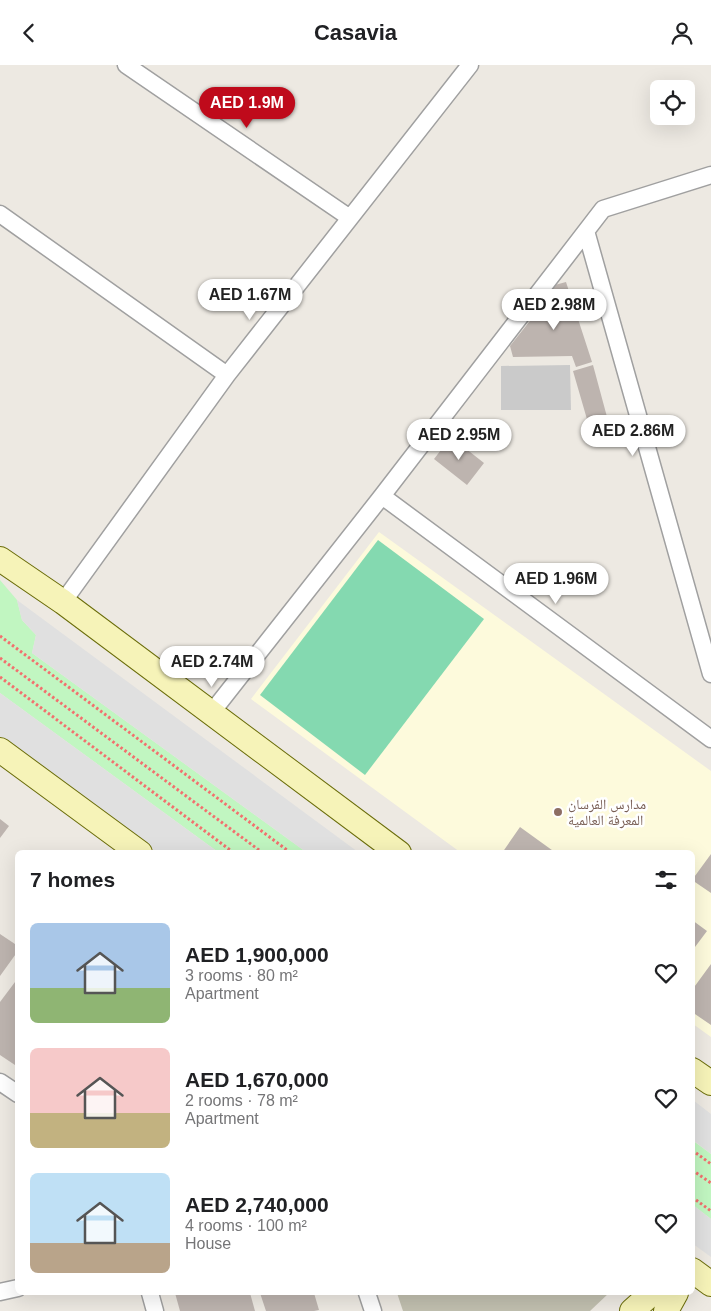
<!DOCTYPE html>
<html lang="en">
<head>
<meta charset="utf-8">
<style>
	:root { --surface:#fff; --page:#f6f6f6; --text:#202124; --muted:#757577; --accent:#bf0a1b }
	body { margin:0; font-family:Arial,"Noto Naskh Arabic",sans-serif; background:var(--page); color:var(--text); height:100vh; display:flex; flex-direction:column; font-size:19px; white-space:nowrap }
	* { box-sizing:border-box; margin:0 }
	p { font-size:16px; color:var(--muted) }
	.icon { flex:none; width:28px; height:28px; fill:none; stroke:currentColor; stroke-width:2; stroke-linecap:round; stroke-linejoin:round }
	.map { position:relative; flex:1; overflow:hidden }
	.sheet { position:absolute; left:15px; top:785px; width:680px; height:445px; display:flex; flex-direction:column; background:var(--surface); border-radius:8px; box-shadow:0 5px 20px #0002 }
	.sheet>* { flex:none }
	.tools { position:absolute; left:650px; top:15px; display:grid; gap:10px }
	.tools a { display:grid; place-items:center; width:45px; height:45px; border-radius:8px; background:var(--surface); box-shadow:0 5px 20px #0002; font-size:25px }
	.price { position:absolute; translate:-50% -42px; padding:0 11px; border-radius:18px; background:#fff; color:#222; font-size:16px; line-height:32px; filter:drop-shadow(0 1px 2px #0008) }
	.price::after { content:''; position:absolute; left:50%; top:30px; width:15px; height:11px; margin-left:-8px; background:inherit; clip-path:polygon(0 0,100% 0,50% 100%) }
	.price.active { background:var(--accent); color:#fff }
	ul { padding:0; list-style:none }
	li { display:flex; align-items:center; gap:15px; height:125px; padding:0 15px }
	li span { display:grid; place-items:center; flex:none; width:140px; height:100px; border-radius:8px; color:#555 }
	li>.icon { margin-inline-start:auto }
	span .icon { width:60px; height:60px; fill:#fffc; stroke-width:1 }
	li b { font-size:21px }
	h2 { display:flex; justify-content:space-between; align-items:center; height:60px; padding:0 15px; font-size:21px }
	header { display:flex; justify-content:space-between; align-items:center; height:65px; padding:0 15px; background:var(--surface); font-size:22px; font-weight:800 }
	.map>svg:first-child { display:block }
</style>
</head>
<body>
<header><svg class="icon" aria-label="back" viewBox="0 0 24 24"><path d="M15 5l-7 7 7 7"/></svg>Casavia<svg class="icon" aria-label="person" viewBox="0 0 24 24"><circle cx="12" cy="8" r="4"/><path d="M4 21q1-7 8-7t8 7"/></svg></header>
<div class="map">
<svg width="711" height="1246" viewBox="0 0 711 1246">
	<rect width="100%" height="100%" fill="#ede9e2"/>
	<path fill="#fdfadc" d="M379,467L711,706V972L693,959L692,788L460,787L251,634Z"/>
	<path fill="#cacaca" d="M570,300L571,345H501V301Z"/>
	<path fill="#c1bfaf" d="M397,1228H609L590,1246H403Z"/>
	<path fill="#c1f6c1" d="M0,515L17,535L22,555L36,570L32,588L306,787H218L0,628Z
		M692,1075L711,1089V1154L693,1140Z"/>
	<path fill="#84d9b0" d="M378,475L484,554L365,710L260,630Z"/>
	<path fill="#e0e0e0" d="M17,535L358,787H306L32,588L36,570L22,555Z
		M0,628L218,787H156L0,672Z
		M693,1035L711,1049V1089L693,1075Z
		M693,1140L711,1154V1192L693,1179Z"/>
	<path fill="#bdb4af" d="M566,217L592,297L576,302L572,291L513,292L510,281L553,227L551,221Z
		M593,300L610,363L591,368L573,306Z
		M451,372L484,398L467,420L434,394Z
		M0,754L9,761L0,773Z
		M520,762L556,788H502Z
		M711,789V828L692,815Z
		M692,855L707,866L692,886Z
		M0,869L18,881V886L0,911Z
		M711,899V960L692,947V925Z
		M18,913V1002L0,990V937Z
		M175,1228H250L255,1246H180Z
		M260,1228H314L319,1245L314,1246H266Z"/>
	<g fill="none" stroke-linecap="round" stroke-linejoin="round">
		<g stroke="#a0a0a0" stroke-width="19">
			<path id="street" d="M126,0L350,153
				M0,149L227,310
				M586,166L711,609
				M382,431L711,674
				M63,537L227,310L470,0
				M212,647L382,431L603,144L711,110
				M0,1017L18,1029
				M0,1227L18,1223
				M150,1228L155,1246
				M367,1228L373,1246"/>
		</g>
		<g stroke="#6b6d0a" stroke-width="26">
			<path id="secondary" d="M0,494L63,537L399,788
				M0,685L140,788
				M692,1005L711,1018
				M692,1205L711,1219
				M632,1246L652,1228
				M666,1246L676,1228"/>
		</g>
		<path stroke="#f2706e" stroke-width="3" stroke-dasharray="2.5 2.5" stroke-linecap="butt" d="M0,571L291,788
			M0,593L263,788
			M0,612L234,788
			M692,1085L711,1099
			M692,1105L711,1118
			M692,1132L711,1146"/>
		<use href="#street" stroke="#fff" stroke-width="16"/>
		<use href="#secondary" stroke="#f6f3b8" stroke-width="24"/>
	</g>
	<circle fill="#8d6e63" stroke="#fff" stroke-width="2" cx="558" cy="747" r="5"/>
	<g text-anchor="middle" stroke-width="5" stroke-linejoin="round" paint-order="stroke">
		<g font-size="14" fill="#785e54" stroke="#fff" text-anchor="start">
			<text x="568" y="744">مدارس الفرسان<tspan x="568" dy="16">المعرفة العالمية</tspan></text>
		</g>
	</g>
</svg>
<div class="tools">
<a><svg class="icon" aria-label="locate" viewBox="0 0 24 24"><circle cx="12" cy="12" r="6"/><path d="M12 2v4M12 18v4M2 12h4M18 12h4"/></svg></a>
</div>
<b class="price active" style="left:247px;top:64px">AED 1.9M</b>
<b class="price" style="left:250px;top:256px">AED 1.67M</b>
<b class="price" style="left:554px;top:266px">AED 2.98M</b>
<b class="price" style="left:633px;top:392px">AED 2.86M</b>
<b class="price" style="left:459px;top:396px">AED 2.95M</b>
<b class="price" style="left:556px;top:540px">AED 1.96M</b>
<b class="price" style="left:212px;top:623px">AED 2.74M</b>
<section class="sheet">
<h2>7 homes<svg class="icon" aria-label="filters" viewBox="0 0 24 24"><path d="M4 7h16M4 17h16"/><circle cx="9" cy="7" r="2"/><circle cx="15" cy="17" r="2"/></svg></h2>
<ul>
<li><span style="background:linear-gradient(#a9c7e8 65%,#8fb573 0)"><svg class="icon" aria-label="home" viewBox="0 0 24 24"><path d="M3 11l9-7 9 7M6 9v11h12V9"/></svg></span><div><b>AED 1,900,000</b><p>3 rooms · 80 m²</p><p>Apartment</p></div><svg class="icon" aria-label="heart" viewBox="0 0 24 24"><path d="M12 20l-8-8c-3-5 5-10 8-4 3-6 11-1 8 4z"/></svg></li>
<li><span style="background:linear-gradient(#f6c9c9 65%,#c2b280 0)"><svg class="icon" aria-label="home" viewBox="0 0 24 24"><path d="M3 11l9-7 9 7M6 9v11h12V9"/></svg></span><div><b>AED 1,670,000</b><p>2 rooms · 78 m²</p><p>Apartment</p></div><svg class="icon" aria-label="heart" viewBox="0 0 24 24"><path d="M12 20l-8-8c-3-5 5-10 8-4 3-6 11-1 8 4z"/></svg></li>
<li><span style="background:linear-gradient(#bfe0f5 70%,#b9a48a 0)"><svg class="icon" aria-label="home" viewBox="0 0 24 24"><path d="M3 11l9-7 9 7M6 9v11h12V9"/></svg></span><div><b>AED 2,740,000</b><p>4 rooms · 100 m²</p><p>House</p></div><svg class="icon" aria-label="heart" viewBox="0 0 24 24"><path d="M12 20l-8-8c-3-5 5-10 8-4 3-6 11-1 8 4z"/></svg></li>
</ul>
</section>
</div>
</body>
</html>
